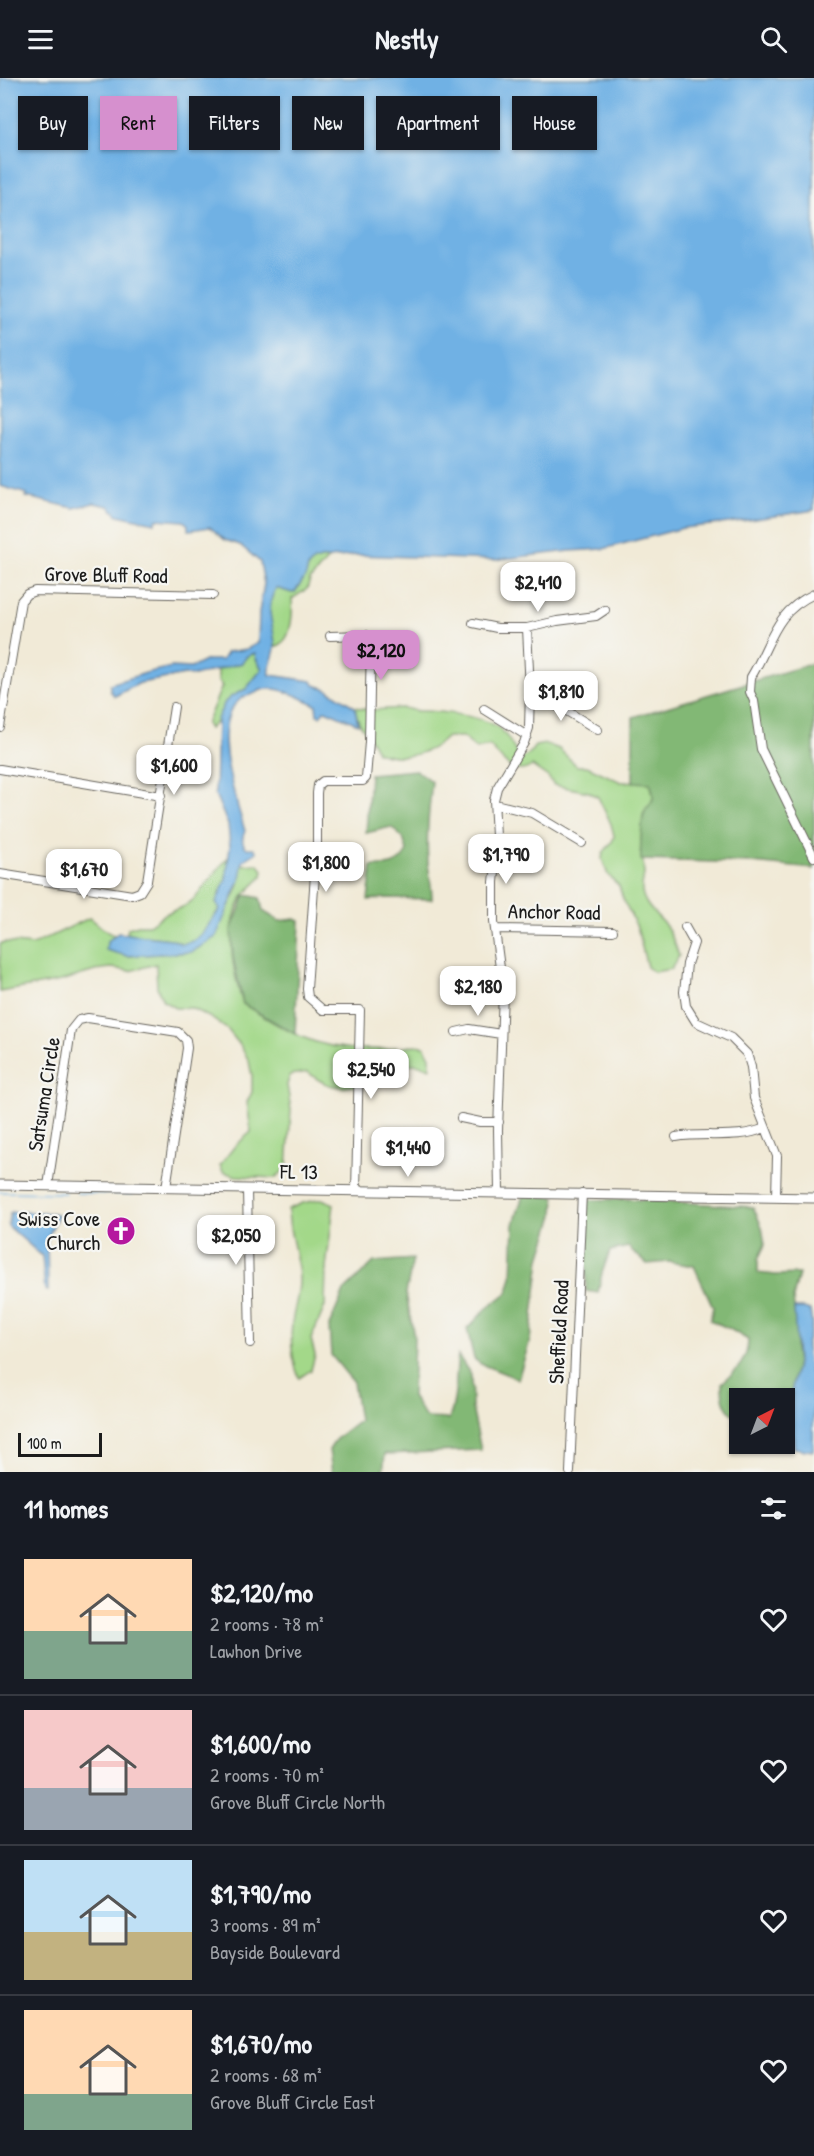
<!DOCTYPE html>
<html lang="en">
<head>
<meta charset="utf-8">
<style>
	:root { --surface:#171b24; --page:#20242c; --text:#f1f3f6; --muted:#9ea1a6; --line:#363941; --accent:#d690ce }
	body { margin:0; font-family:"Patrick Hand",sans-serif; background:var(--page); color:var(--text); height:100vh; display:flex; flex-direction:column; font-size:22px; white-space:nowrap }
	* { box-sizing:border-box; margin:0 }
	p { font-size:20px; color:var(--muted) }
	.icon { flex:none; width:33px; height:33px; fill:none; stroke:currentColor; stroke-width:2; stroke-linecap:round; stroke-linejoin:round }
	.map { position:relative; height:1394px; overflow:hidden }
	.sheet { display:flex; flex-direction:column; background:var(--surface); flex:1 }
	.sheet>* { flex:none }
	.hud { position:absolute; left:18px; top:18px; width:778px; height:54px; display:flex; gap:12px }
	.needle { width:39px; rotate:42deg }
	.controls { position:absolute; left:729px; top:1310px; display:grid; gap:12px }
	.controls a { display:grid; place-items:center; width:66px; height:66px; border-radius:0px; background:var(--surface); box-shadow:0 2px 4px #0004; font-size:30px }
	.scale { position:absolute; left:18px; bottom:15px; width:84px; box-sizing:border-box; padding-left:6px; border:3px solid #1c1c1c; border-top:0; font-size:16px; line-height:21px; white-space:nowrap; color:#1c1c1c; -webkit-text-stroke:4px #f6f6f2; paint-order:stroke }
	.price { position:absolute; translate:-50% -51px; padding:0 14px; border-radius:12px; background:#fff; color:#222; font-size:20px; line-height:39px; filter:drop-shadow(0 2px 3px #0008) }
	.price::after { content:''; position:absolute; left:50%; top:36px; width:18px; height:14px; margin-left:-9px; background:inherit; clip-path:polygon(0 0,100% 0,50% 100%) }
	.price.active { background:var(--accent); color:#111 }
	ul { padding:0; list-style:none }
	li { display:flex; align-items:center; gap:18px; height:150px; padding:0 24px }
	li+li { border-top:2px solid var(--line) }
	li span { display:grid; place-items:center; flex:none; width:168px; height:120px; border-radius:0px; color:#555 }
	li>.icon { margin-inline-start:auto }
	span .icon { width:72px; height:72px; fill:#fffc; stroke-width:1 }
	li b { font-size:26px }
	h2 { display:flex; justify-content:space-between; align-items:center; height:72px; padding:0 24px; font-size:26px }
	.pill { padding:0 21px; border-radius:0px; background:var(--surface); box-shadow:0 2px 4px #0004; font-size:21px; line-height:54px }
	.pill.active { background:var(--accent); color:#111 }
	header { display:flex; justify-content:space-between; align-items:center; height:78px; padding:0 24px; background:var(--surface); font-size:27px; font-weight:800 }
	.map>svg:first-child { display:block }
</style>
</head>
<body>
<header><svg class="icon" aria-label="menu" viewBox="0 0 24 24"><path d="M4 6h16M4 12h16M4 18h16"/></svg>Nestly<svg class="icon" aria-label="search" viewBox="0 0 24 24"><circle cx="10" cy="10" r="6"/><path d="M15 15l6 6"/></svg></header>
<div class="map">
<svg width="814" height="1394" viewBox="0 0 814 1394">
	<rect width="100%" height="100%" fill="#f6f6f2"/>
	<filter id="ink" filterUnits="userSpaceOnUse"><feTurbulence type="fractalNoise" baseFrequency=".0167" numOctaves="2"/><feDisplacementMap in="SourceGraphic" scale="12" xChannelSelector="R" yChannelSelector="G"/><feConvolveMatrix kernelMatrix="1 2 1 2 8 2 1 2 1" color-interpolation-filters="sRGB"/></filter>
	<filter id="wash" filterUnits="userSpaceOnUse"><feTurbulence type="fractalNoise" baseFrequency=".008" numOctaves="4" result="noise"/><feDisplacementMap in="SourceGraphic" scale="24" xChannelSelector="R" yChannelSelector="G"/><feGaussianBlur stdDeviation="1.35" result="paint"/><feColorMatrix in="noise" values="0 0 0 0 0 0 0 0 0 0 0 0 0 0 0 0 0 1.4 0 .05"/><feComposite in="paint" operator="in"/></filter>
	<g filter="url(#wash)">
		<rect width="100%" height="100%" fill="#f1ead7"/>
		<path fill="#a3d889" stroke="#607a52" stroke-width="1.5" d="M329,480L310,502L307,511L292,521C293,532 292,556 283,564C281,567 277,568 274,569C271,548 266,530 276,510L292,515L306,498L307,489L314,482Z
			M256,575V581L262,591L246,611L232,618L225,624L217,643L209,651L206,646L222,608L218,602V590L242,585L247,578Z
			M355,629C376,634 381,631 401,630C407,630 413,633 419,633C438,633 486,638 500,651C510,660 513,671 521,681L529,676L535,668L546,666L559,671L577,688H587L621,704L639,703L650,705C659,730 646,722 643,738C640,757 642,776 644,795C644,801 641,807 642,813C644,827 655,835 663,844C671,854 675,866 679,878L671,891L654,894L647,889L637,849L623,821L619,808L608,797L602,781L603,775L612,764L614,758L611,746L598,719L589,714L554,707L548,699L532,688C513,701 501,680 490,668L476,671L463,659H447C429,677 402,683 377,674C370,655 357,650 355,629Z
			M229,778L226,801L216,825L220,830L202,856L193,863L182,866L171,861L126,856L128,850L138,847H149L165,836L185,828L195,820Z
			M258,786L263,792L262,799C256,805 250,810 245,816C223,847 232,892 243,926C284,952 317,973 368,971C378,971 386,973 396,969L398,971L414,967L424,968L430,979V990C388,970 357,1038 308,994L290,997L287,1007L291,1032L287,1090L275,1100L236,1098L223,1094L220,1087L234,1069L251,1054L247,1024L252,1014V998L249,983L240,967L228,952L211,940L191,930H175L163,923L157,909L156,886L130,893L112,890L102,891L61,903L0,914V866L4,864L33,867L89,840C99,845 105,856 115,857L107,864L128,878L192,874C212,850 244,820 241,787Z
			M322,1121L334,1126L326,1190L325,1228L311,1261L315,1277L311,1292L299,1300C293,1284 290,1263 292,1245C294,1230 300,1214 299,1200C298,1176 288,1155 288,1131L303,1125Z"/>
		<path fill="#82b875" stroke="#4f6a48" stroke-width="1.5" d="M814,585V791L752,785L641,782C640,768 641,754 643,739C646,722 659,730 650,705L633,704V639Z
			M416,692L432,704C429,730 426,757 428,784C429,797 432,808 432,821L386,820L368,822L372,788C388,789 399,788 407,773L403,760L391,749L366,755L370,696Z
			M245,817L260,820L263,833L279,843L295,841L300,843L295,956L243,926L233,879L231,852Z
			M523,1117L555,1119L554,1137L540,1181L530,1262L518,1301L481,1286L474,1281L467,1251L486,1231L508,1214L512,1199L514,1146Z
			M627,1121L753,1129L762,1149L765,1167L758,1181V1195L776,1197L799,1196L793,1220L797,1255L795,1270L797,1285L789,1326L785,1325L784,1320H740L739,1339C724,1334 722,1320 722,1305C737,1292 748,1282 748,1262L730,1251L710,1242L713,1229L694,1188L669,1184L647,1186L628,1169L610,1173L602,1195L598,1215L586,1213V1122Z
			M413,1181L406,1215L414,1259L412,1319L426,1340L449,1341C457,1321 455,1299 458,1277L471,1297L472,1330L481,1372L385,1376L383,1394H332L329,1372L336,1361L359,1343L353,1304L331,1277L329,1248L344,1213L374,1184Z"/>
		<path fill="#70b1e4" stroke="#466680" stroke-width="1.5" d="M0,0H814V432L729,445L683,450L603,471L570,473L494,482L357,477L321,481L314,483L308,489L306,498L295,514L292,515L276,510C263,533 275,546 275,570C274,580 268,587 270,597L312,603L314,607L325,610L355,629L358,646L325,632L320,638L317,637L316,627C302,620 281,609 265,611C261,611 257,615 253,616C201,627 236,721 245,753C242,760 241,765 247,770H254L257,774C245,783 240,780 242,797L216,859L192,874L127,878L106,872L107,864L118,855L171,861L182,866L193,863L202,856L220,831L216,825L226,801L230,768L228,747L215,716L217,641L225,624L232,618L246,611L262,591L256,581L255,575L247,578L242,585L194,598L185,597L140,605L115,618L110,613V606L149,594L172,589L191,590L207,582H222L227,574L247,571L258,565L259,534L264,506L260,484L240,467L225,462L210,449L190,452H188V447L184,443L156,441L155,445L118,437L109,428L94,425L74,430L26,419L27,416L0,408Z
			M12,1134L53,1135L58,1137L47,1162L48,1213L45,1212L42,1178L8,1148L10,1135Z
			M794,1230H804L810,1232L812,1246L806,1268L810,1294L814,1297L813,1373L794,1370L789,1326L797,1285Z"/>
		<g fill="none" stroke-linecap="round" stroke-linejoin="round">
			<path stroke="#70b1e4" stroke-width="1.5" d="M0,1114L65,1115
				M77,1115L133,1116"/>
		</g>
	</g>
	<g filter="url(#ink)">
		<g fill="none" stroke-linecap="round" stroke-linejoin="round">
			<g stroke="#67645d" stroke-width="10">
				<path id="minor" d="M814,516C773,535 772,565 751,599L750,614L754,623L761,671L814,779
					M473,545L497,550H527L557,543L596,538L605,532
					M330,558L366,557L371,560L369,664L366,700L363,703H323L318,707L317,715V767L307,911L308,919L323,932H360L356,1113
					M530,620L560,629L598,652
					M484,631L527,658
					M0,649L21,523L27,516L35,513L213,517
					M0,691L161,718
					M495,726L532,735L582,765
					M0,796L132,817L140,814L147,803L174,629
					M685,849L694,865L687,886L684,914L686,928L696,944L731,960L747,976L751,989L754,1020L777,1078L776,1119
					M495,851L613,853
					M456,954L469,951L501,956
					M461,1040L480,1044H499
					M676,1059C706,1054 737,1062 765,1050
					M48,1108L71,952L79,942L88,940L178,954L186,962L187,970L166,1110
					M247,1111L250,1265
					M499,1114L498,1052L503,913L494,844V804L497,776L494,722L497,710L524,665L529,650L530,613L527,550
					M570,1394L582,1115"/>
			</g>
			<g stroke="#67645d" stroke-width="11">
				<path id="major" d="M0,1107L814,1120"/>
			</g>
			<use href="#minor" stroke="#fff" stroke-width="8"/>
			<use href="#major" stroke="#fff" stroke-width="9"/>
		</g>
	</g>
	<defs>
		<g id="church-disc" transform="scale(1.5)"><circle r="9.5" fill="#b5179e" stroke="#f6f6f2"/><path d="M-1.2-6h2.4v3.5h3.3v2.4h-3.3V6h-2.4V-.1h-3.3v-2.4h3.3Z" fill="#fff"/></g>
	</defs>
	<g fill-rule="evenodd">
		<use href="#church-disc" x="121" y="1153"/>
	</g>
	<g text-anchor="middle" stroke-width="4.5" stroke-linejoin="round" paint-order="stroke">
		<g font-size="21" fill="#1c1c1c" stroke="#f6f6f2">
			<text transform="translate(106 497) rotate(1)" y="7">Grove Bluff Road</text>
			<text transform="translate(554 834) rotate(1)" y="7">Anchor Road</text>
			<text transform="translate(44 1016) rotate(-81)" y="7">Satsuma Circle</text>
			<text transform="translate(299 1094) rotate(1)" y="7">FL 13</text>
			<text transform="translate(559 1254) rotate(-87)" y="7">Sheffield Road</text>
		</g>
		<g font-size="21" fill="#1c1c1c" stroke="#f6f6f2" text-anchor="end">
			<text x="100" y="1148">Swiss Cove<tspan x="100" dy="24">Church</tspan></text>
		</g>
	</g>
</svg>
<div class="controls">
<a><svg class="needle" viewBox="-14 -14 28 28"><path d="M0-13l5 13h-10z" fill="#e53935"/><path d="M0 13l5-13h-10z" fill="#9ea1a6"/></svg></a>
</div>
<div class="scale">100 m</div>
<b class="price" style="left:538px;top:535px">$2,410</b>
<b class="price active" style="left:381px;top:603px">$2,120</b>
<b class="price" style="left:561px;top:644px">$1,810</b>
<b class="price" style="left:174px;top:718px">$1,600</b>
<b class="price" style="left:506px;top:807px">$1,790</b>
<b class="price" style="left:326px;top:815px">$1,800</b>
<b class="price" style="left:84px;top:822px">$1,670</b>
<b class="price" style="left:478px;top:939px">$2,180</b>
<b class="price" style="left:371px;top:1022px">$2,540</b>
<b class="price" style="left:408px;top:1100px">$1,440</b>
<b class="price" style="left:236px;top:1188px">$2,050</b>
<div class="hud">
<a class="pill">Buy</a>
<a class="pill active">Rent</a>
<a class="pill">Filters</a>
<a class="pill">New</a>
<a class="pill">Apartment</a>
<a class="pill">House</a>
</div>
</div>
<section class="sheet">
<h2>11 homes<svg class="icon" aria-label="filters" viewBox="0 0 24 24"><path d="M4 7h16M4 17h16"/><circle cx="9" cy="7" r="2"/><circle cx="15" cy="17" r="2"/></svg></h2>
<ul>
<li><span style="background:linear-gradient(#ffd9b3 60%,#7fa58c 0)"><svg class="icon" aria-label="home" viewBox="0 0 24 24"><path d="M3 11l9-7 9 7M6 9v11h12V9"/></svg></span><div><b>$2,120/mo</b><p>2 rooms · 78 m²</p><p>Lawhon Drive</p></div><svg class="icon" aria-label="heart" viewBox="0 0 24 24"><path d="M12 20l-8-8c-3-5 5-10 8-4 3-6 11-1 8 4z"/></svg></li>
<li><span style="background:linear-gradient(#f6c9c9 65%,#9aa5b1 0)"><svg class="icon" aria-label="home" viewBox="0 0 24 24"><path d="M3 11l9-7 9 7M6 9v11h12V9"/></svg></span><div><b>$1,600/mo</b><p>2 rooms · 70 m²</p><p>Grove Bluff Circle North</p></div><svg class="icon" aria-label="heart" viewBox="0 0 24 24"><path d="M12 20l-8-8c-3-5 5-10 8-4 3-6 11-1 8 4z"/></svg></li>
<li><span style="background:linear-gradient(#bfe0f5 60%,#c2b280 0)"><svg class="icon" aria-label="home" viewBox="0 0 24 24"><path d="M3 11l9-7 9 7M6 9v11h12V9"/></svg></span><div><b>$1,790/mo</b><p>3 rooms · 89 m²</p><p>Bayside Boulevard</p></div><svg class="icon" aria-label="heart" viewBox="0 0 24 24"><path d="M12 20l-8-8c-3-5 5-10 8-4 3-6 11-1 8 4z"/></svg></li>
<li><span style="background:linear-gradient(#ffd9b3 70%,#7fa58c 0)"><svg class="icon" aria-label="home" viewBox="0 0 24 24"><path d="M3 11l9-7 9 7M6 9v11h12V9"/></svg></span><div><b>$1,670/mo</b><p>2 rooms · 68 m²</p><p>Grove Bluff Circle East</p></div><svg class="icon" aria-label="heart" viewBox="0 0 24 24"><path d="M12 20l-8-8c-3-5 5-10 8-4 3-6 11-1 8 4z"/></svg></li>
</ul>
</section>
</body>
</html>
